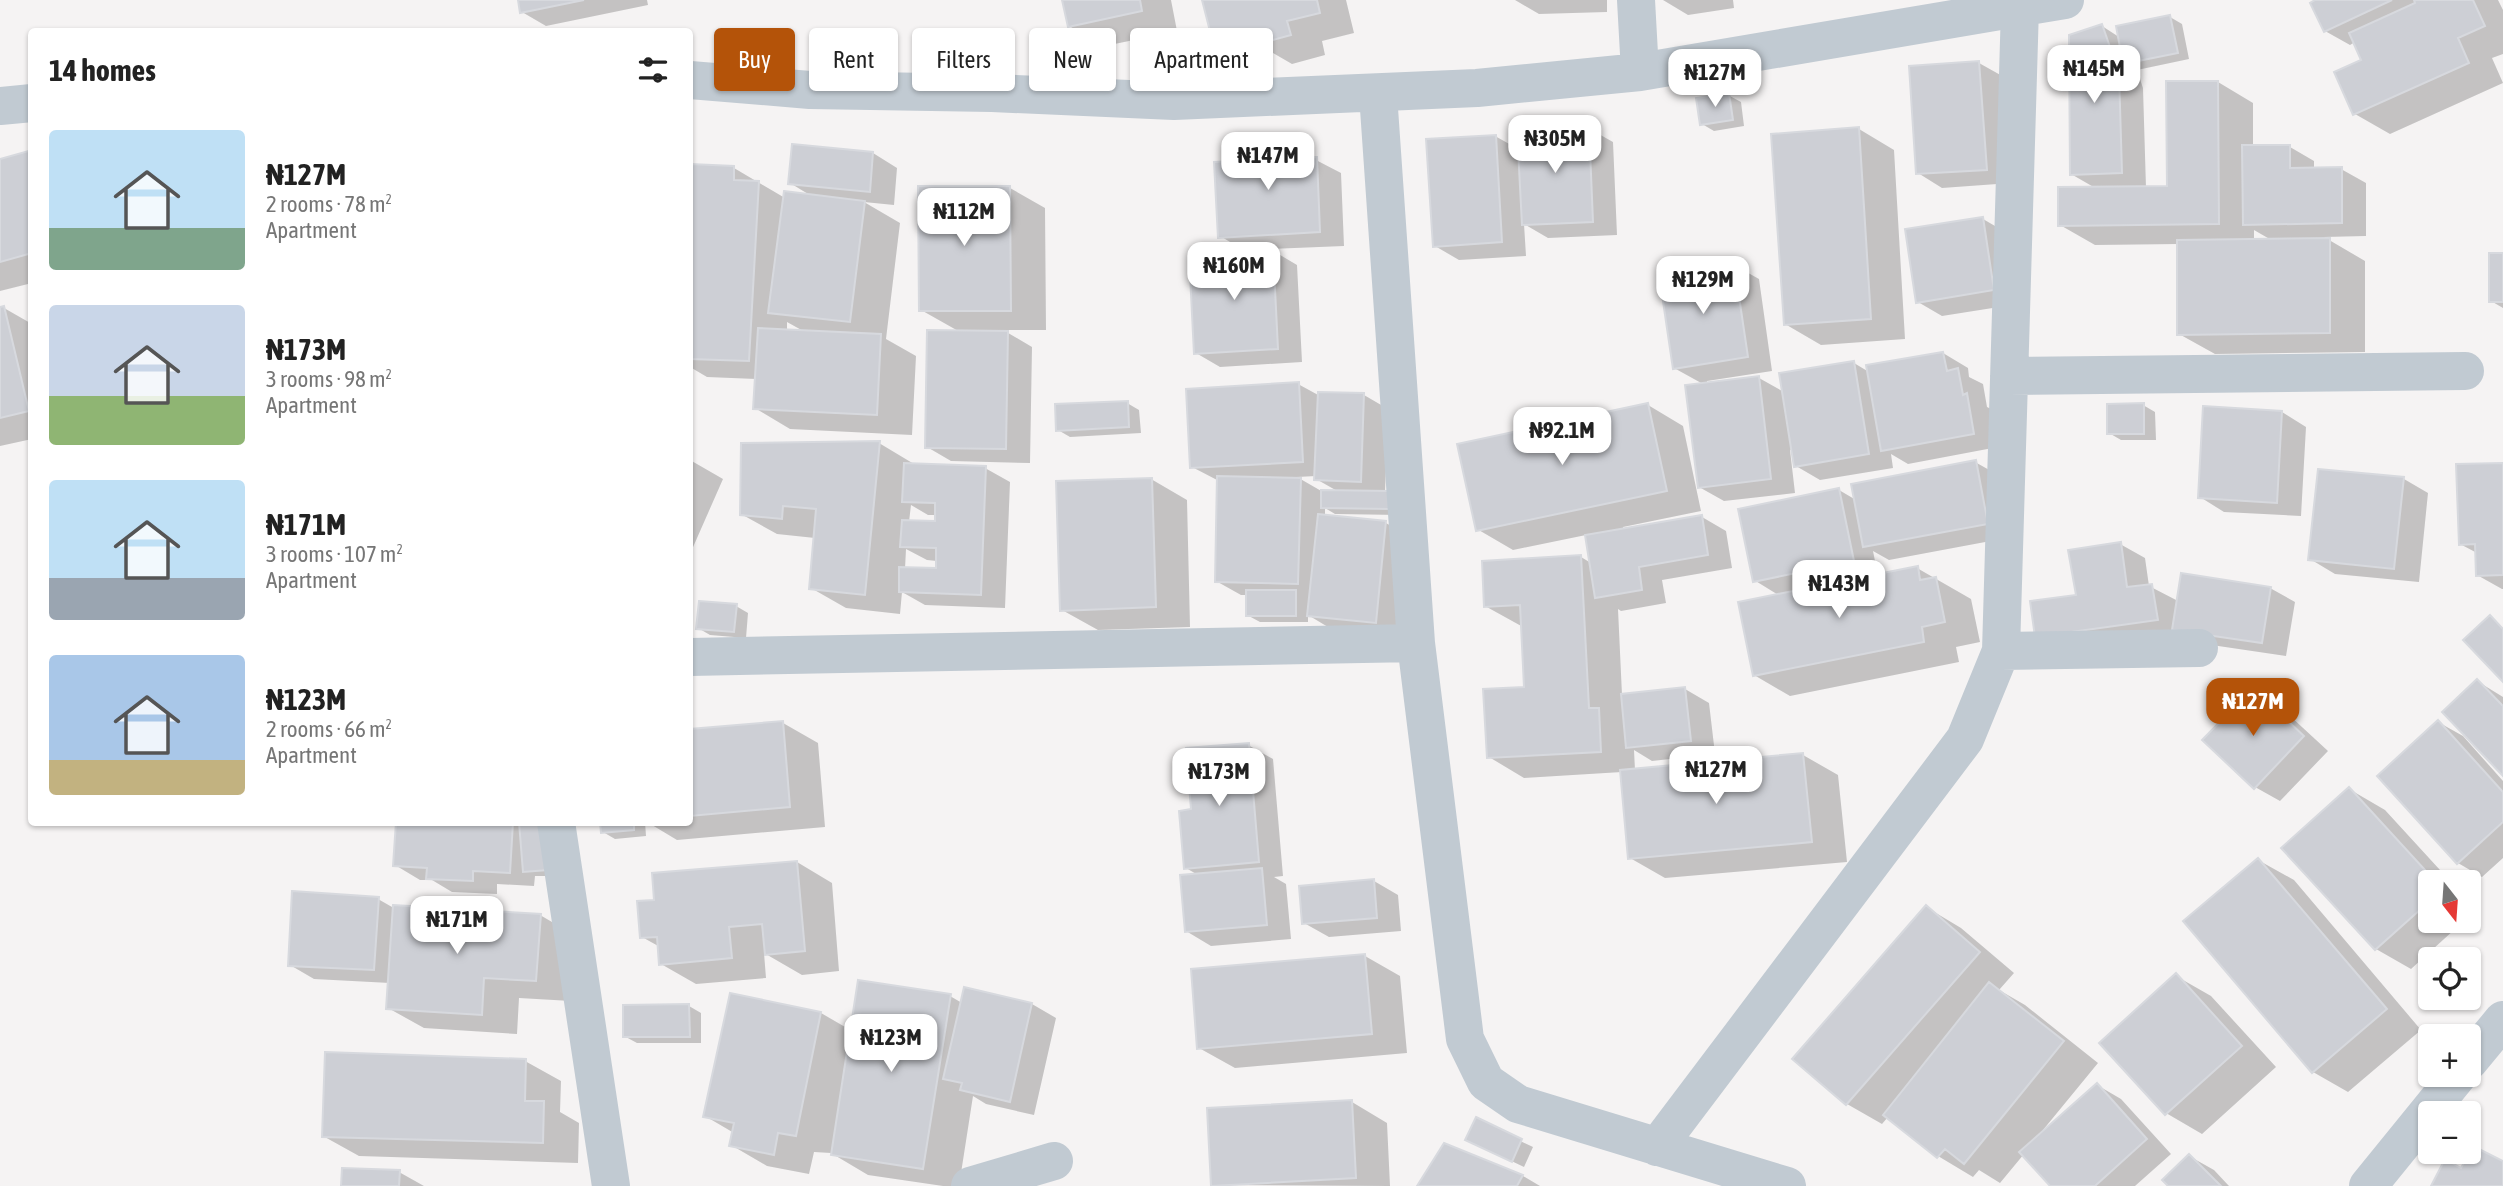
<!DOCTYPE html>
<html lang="en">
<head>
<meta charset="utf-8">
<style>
	:root { --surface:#fff; --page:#f6f6f6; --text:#222; --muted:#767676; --accent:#b45309 }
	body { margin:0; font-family:"Asap Condensed",sans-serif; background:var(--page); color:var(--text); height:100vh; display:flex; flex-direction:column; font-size:26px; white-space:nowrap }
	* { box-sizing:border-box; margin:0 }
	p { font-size:23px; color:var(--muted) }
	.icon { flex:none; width:38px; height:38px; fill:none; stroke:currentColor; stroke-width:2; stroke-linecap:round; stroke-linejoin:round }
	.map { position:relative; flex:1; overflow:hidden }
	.side { position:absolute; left:28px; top:28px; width:665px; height:798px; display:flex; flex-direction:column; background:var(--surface); border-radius:7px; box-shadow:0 2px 5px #0004 }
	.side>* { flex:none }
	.guide { position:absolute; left:714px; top:28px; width:665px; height:63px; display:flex; gap:14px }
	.needle { width:46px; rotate:163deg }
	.tools { position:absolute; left:2418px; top:870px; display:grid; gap:14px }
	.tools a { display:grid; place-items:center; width:63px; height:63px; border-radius:7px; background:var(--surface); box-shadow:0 2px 5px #0004; font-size:35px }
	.price { position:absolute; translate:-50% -60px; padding:0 16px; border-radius:14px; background:#fff; color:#222; font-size:23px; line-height:46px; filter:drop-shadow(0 2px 4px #0008) }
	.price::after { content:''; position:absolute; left:50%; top:42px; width:21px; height:16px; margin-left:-10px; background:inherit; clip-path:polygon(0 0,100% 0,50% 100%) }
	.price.active { background:var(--accent); color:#fff }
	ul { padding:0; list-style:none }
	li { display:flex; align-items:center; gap:21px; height:175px; padding:0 21px }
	li span { display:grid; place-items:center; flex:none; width:196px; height:140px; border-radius:7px; color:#555 }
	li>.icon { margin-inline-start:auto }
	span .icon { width:84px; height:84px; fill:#fffc; stroke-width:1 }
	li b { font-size:30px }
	h2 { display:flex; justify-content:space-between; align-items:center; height:84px; padding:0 21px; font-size:30px }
	.tag { padding:0 24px; border-radius:7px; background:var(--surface); box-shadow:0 2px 5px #0004; font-size:24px; line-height:63px }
	.tag.active { background:var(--accent); color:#fff }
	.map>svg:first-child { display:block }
</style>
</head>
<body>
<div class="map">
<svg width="2503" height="1186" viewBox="0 0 2503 1186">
	<rect width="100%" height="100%" fill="#f5f3f3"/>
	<path fill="#0003" fill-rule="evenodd" d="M519,0H647L648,5L546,26L522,12Z
		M1064,0H1171L1177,31L1105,46L1069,26Z
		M1204,0H1346L1354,33L1322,41L1325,55L1292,64L1273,53L1249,58L1214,38Z
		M1515,0H1607V12L1539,14Z
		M1663,0H1733L1734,8L1688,15Z
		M2319,0H2498L2503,10V54L2492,58L2503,83L2390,134L2355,114L2364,61L2355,42L2350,45L2325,31Z
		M2170,17L2182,24L2189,59L2137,70L2143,88L2146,188H2169L2218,82L2253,103V147H2290L2314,161V169H2341L2366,183V236L2324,237L2365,261V352L2215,354L2179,334V244L2095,245L2060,225L2097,189L2071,174L2102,26L2119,37ZM2254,230L2273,241H2254Z
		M1979,63L2004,77L2011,183L1942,188L1918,173Z
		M1728,95L1741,102L1744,126L1714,131L1702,124Z
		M1588,128L1613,142L1617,235L1548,238L1524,224L1526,256L1459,260L1435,246L1495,136L1520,150Z
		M1859,129L1894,150L1905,339L1821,345L1785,324Z
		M1289,135L1313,149L1314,159L1341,173L1344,246L1270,249L1297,265L1302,362L1220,367L1196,353L1247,252L1220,236L1259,162Z
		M794,146L873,153L897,168L894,205L864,202L900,223L886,339L916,356L912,435L790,429L755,408L756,379L707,377L690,367V166L734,168L785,198L813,197L790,183ZM787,322L805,332L787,331Z
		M32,152V283L0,291V161Z
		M1010,188L1045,208L1046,330H1003L1032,347L1030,463L951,461L927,447L960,332L921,310Z
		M1983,219L2007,233L2018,304L1942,316L1918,302Z
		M2503,254V308L2491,301Z
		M1734,265L1759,279L1772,371L1707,381V384L1759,378L1784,392L1854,363L1869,372L1943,353L1968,368L1969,377L1983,384L1987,407L1991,409L1998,447L1908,464L1891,454L1893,468L1820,480L1796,466L1793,449L1790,450L1795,493L1724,501L1699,487L1703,384L1674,368Z
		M4,308L32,324V439L0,446V309Z
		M1298,384L1320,396L1364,395L1388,409L1385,492L1401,515L1335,514L1325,508V517L1386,523L1410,537L1400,636L1333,630L1308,615V622H1260L1247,615L1248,595H1241L1216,581L1219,481L1192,467ZM1316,476V479L1339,492H1323L1297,477Z
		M1127,403L1139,410L1141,433L1070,437L1058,430Z
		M1648,405L1683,426L1701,511L1623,527L1624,530L1702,517L1726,531L1732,568L1662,580L1666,603L1621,611L1618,609L1622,695L1685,689L1709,703L1715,754L1652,761L1634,750L1635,770L1803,755L1838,775L1847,862L1665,878L1630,858L1622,772L1524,778L1489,757L1526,689L1523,627L1485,606L1581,557L1591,563L1586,535L1513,550L1477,529Z
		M2143,405L2155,412L2156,440H2121L2109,433Z
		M2282,412L2306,427L2301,516L2224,512L2200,497Z
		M879,443L914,464L985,468L1010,482L1005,608L925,605L902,592L900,614L846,608L811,588L815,538L777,534L741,514ZM911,505L928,515H937V523L909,522ZM906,549L927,560L937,561V570L905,569Z
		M690,460L723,479L690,554Z
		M1975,462L2000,476L2012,537L1889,560L1873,551L1878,576L1917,568L1971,599L1980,642L1956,647L1959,662L1790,696L1754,675L1780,596L1754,580L1839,490L1856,500Z
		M2503,465V589H2502L2477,575V553L2460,544Z
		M2320,471L2404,479L2428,493L2419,582L2335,574L2310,559Z
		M1151,479L1187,500L1190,627L1098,630L1062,610Z
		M2120,544L2145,558L2149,586L2178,601L2270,588L2295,602L2286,656L2198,643L2061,650L2078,596Z
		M736,606L748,613L746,638L710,635L698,628Z
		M2477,681L2503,697V774Z
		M2253,690L2277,704L2328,751L2280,801L2255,787Z
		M2438,722L2463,736L2503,781V858L2482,877L2458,863Z
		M783,723L818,743L825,827L677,840L647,822H690V731Z
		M1248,745L1273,759L1283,876L1274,877L1286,884L1291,939L1211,946L1186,931L1198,875L1186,868L1193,811Z
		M2349,789L2385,810L2451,882H2431V920H2465L2411,969L2376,949Z
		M398,822H555L559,876H535L534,886L497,884V894L452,892L432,880H420L395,865Z
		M602,822H645L646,836L615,839L603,832Z
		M2258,860L2294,880L2421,1030L2348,1092L2313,1072Z
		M797,862L832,883L839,971L802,975L764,953L766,978L696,984L661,964L660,947L642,937L656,902Z
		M1374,881L1398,895L1401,931L1329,937L1304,923Z
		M378,899L392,907L540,915L576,936L571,1001L519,998L517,1034L424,1028L388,1008L390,983L314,979L290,965Z
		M2469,902L2477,911L2469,917Z
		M1926,907L1961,928L2014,973L1999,990L2025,1005L2098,1063L2043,1130L2045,1132L2097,1085L2121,1099L2171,1154L2135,1186H2052L2024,1154L2000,1183L1979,1170L1973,1177L1938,1156L1888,1117L1882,1124L1847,1104Z
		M1365,956L1400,976L1407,1053L1235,1068L1199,1048Z
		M2176,976L2211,996L2276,1067L2202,1134L2166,1113Z
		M965,989L1032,1004L1056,1018L1034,1115L986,1104L973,1096L959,1186H943L868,1175L831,1153L814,1152L809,1174L767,1166L731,1145L734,1133L705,1116L821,1013L852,1031L950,996L962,1003Z
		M689,1006L701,1013V1043H637L624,1036Z
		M525,1061L561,1081L560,1112L579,1123L578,1163L359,1156L323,1136Z
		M1352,1102L1387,1123L1390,1186L1213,1185Z
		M1476,1120L1533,1147L1524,1167L1480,1146Z
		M1444,1146L1523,1176L1540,1186H1419Z
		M2189,1156L2214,1170L2229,1186H2171Z
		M399,1172L424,1186H343Z"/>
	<path fill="#cdcfd5" stroke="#d7d9de" stroke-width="2" d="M518,0H584L520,13Z
		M1062,0H1140L1142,11L1068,27Z
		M1202,0H1317L1320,13L1287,21L1291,35L1255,45L1252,30L1212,39Z
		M2315,0H2392L2324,32L2310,3Z
		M2414,0H2473L2485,26L2458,38L2469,63L2353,115L2334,72L2361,60L2349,33L2415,3Z
		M2170,15L2178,53L2123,64L2116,26Z
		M2102,24L2119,73L2122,173L2070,175L2069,35Z
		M1979,61L1987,170L1916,174L1909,66Z
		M2166,81H2218L2219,224L2058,226V187L2167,186Z
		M1729,93L1733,120L1700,125L1696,98Z
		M1589,126L1593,222L1522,225L1517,129Z
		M1859,127L1871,319L1784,325L1771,134Z
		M1289,133L1291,158L1317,157L1320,232L1218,238L1214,162L1257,160L1256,135Z
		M1496,135L1502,242L1433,247L1426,139Z
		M792,144L873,152L870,192L788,184Z
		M2242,145H2290V168L2342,167V223L2243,225Z
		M32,150V253L0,262V159Z
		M690,164L734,166V180L759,181L749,361L690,359Z
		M918,186H1010L1011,311H919Z
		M784,191L865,201L850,322L768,313Z
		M1983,217L1994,290L1916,303L1905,229Z
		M2330,238V333L2177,335V240Z
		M1273,249L1278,349L1194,354L1189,254Z
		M2489,253H2503V302H2489Z
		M1734,263L1748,357L1673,369L1659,274Z
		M4,306L29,411L0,418V307Z
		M758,328L881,334L877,415L753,409Z
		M927,330L1008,331L1006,449L925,448Z
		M1943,352L1947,371L1958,368L1963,395L1967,393L1974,434L1881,451L1866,365Z
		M1854,361L1869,454L1794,467L1779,373Z
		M1759,376L1771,479L1698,488L1685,385Z
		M1299,382L1303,462L1190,468L1186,389Z
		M1318,392L1364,393L1361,482L1314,480Z
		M1128,401L1129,427L1056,431L1055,404Z
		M1648,403L1667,491L1476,531L1457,444Z
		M2144,403V434H2107V404Z
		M2203,406L2282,411L2277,503L2198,498Z
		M880,441L865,595L809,589L816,509L783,506L782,519L740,515L741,443Z
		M1976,460L1988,524L1863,547L1851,484Z
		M904,463L986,466L981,595L899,592V567L936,568V548L900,547L902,520L935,521V503L902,502Z
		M2503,463V575L2476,576L2475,544L2459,545L2456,464Z
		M2318,469L2404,477L2394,569L2308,560Z
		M1217,476L1301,478L1298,584L1215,582Z
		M1152,478L1156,607L1060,611L1056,481Z
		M1839,488L1854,561L1753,582L1738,509Z
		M1321,490L1389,491V509L1321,508Z
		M1318,514L1386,521L1376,623L1307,616Z
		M1702,515L1708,555L1639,567L1642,590L1595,598L1585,535Z
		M2121,542L2127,587L2152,584L2158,620L2035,637L2030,601L2076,595L2068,550Z
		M1581,555L1589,708H1599L1601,752L1487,758L1483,689L1524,687L1520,605L1484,607L1482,561Z
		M1918,566L1920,580L1936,577L1945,622L1922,627L1924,642L1753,676L1738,602Z
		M2181,573L2271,587L2262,643L2172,630Z
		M1246,590H1296V616H1246Z
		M699,601L737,604L734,632L696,629Z
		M2490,615L2503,629V682L2463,640Z
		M2477,679L2503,706V776L2442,712Z
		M1685,687L1691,741L1626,748L1621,694Z
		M2253,688L2304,736L2254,789L2202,740Z
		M2438,720L2503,792V822L2457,864L2377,776Z
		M783,721L790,807L690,816V729Z
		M1249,743L1259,862L1184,869L1179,811L1191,809L1186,748Z
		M1803,753L1812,842L1628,859L1620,770Z
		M2349,787L2436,882H2431V900L2375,950L2281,848Z
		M396,822H513L510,873L473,871V881L426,879L427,868L393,866Z
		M519,822H544L548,870L523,872Z
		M600,822H634V830L601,833Z
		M2258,858L2387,1009L2312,1073L2183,921Z
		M797,861L805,951L765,955L762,924L729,927L732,958L659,965L657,937L640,938L637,901L654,900L652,873Z
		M1262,868L1267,925L1185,932L1180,875Z
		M1374,879L1377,918L1302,924L1299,886Z
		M292,891L379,897L374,970L288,966Z
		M393,905L541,914L536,981L484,978L482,1015L386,1009Z
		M1926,905L1980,952L1846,1105L1792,1059Z
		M1365,954L1372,1034L1197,1049L1191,969Z
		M2176,973L2242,1046L2165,1115L2099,1043Z
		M858,980L951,994L923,1169L831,1155Z
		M1989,982L2064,1041L1964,1164L1945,1149L1937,1158L1883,1115Z
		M964,987L1032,1003L1010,1102L960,1090L962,1083L943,1079Z
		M730,993L821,1012L796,1136L778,1133L774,1155L729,1146L734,1123L703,1117Z
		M689,1004L690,1037H623V1005Z
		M325,1052L526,1059L525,1101H544L543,1143L322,1137Z
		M2097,1083L2147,1139L2095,1186H2050L2019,1152Z
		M1352,1100L1356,1178L1211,1186L1207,1108Z
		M1476,1117L1522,1139L1512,1162L1465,1140Z
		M1444,1143L1523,1175L1517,1186H1417Z
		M2473,1146L2503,1161V1186H2431L2445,1159L2461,1168Z
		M2189,1154L2221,1186H2168L2162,1180Z
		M342,1168L400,1170L399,1186H341Z"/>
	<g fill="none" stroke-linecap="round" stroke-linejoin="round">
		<path stroke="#c1cad2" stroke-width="38" d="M1636,0L1640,72
			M690,80L810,90L992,93L1174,101L1477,88L1640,72L2065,0
			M1378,94L1416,643L1465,1039L1486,1082L1518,1104L1787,1186
			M0,106L32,103
			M2009,376L2465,371
			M2001,651L2199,648
			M690,657L1416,643
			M556,822L611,1186
			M2469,1061L2503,1020
			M1657,1147L1965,739L2001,651L2020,7
			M970,1186L1054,1161
			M2368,1186L2459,1074"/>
	</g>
</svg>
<div class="tools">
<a><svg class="needle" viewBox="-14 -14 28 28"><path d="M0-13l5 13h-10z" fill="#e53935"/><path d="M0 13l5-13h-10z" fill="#767676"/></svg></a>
<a><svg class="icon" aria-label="locate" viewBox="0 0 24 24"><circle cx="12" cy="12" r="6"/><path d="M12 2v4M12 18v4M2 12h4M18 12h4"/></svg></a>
<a>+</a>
<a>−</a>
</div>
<b class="price" style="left:2094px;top:105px">₦145M</b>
<b class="price" style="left:1715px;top:109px">₦127M</b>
<b class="price" style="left:1555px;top:175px">₦305M</b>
<b class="price" style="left:1268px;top:192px">₦147M</b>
<b class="price" style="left:964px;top:248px">₦112M</b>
<b class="price" style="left:1234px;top:302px">₦160M</b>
<b class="price" style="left:1703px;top:316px">₦129M</b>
<b class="price" style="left:1562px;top:467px">₦92.1M</b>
<b class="price" style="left:1839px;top:620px">₦143M</b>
<b class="price active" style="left:2253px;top:738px">₦127M</b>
<b class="price" style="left:1716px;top:806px">₦127M</b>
<b class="price" style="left:1219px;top:808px">₦173M</b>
<b class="price" style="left:457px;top:956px">₦171M</b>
<b class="price" style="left:891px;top:1074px">₦123M</b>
<div class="guide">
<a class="tag active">Buy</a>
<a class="tag">Rent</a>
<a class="tag">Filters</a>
<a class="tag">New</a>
<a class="tag">Apartment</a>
</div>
<section class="side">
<h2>14 homes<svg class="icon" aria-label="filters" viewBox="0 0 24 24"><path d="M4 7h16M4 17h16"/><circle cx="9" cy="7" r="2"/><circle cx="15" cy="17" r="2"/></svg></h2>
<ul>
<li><span style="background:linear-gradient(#bfe0f5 70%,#7fa58c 0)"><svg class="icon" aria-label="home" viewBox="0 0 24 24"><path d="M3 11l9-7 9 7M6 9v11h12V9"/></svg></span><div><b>₦127M</b><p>2 rooms · 78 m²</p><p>Apartment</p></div></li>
<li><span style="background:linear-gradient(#c9d6e8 65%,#8fb573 0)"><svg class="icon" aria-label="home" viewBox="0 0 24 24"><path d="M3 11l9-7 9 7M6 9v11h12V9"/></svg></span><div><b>₦173M</b><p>3 rooms · 98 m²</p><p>Apartment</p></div></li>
<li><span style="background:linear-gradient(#bfe0f5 70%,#9aa5b1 0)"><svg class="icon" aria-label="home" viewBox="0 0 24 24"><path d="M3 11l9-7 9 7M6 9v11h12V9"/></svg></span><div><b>₦171M</b><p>3 rooms · 107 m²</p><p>Apartment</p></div></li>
<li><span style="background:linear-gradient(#a9c7e8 75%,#c2b280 0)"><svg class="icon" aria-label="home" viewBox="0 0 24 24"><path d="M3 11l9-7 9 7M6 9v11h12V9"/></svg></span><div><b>₦123M</b><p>2 rooms · 66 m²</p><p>Apartment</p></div></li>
</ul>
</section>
</div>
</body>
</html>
